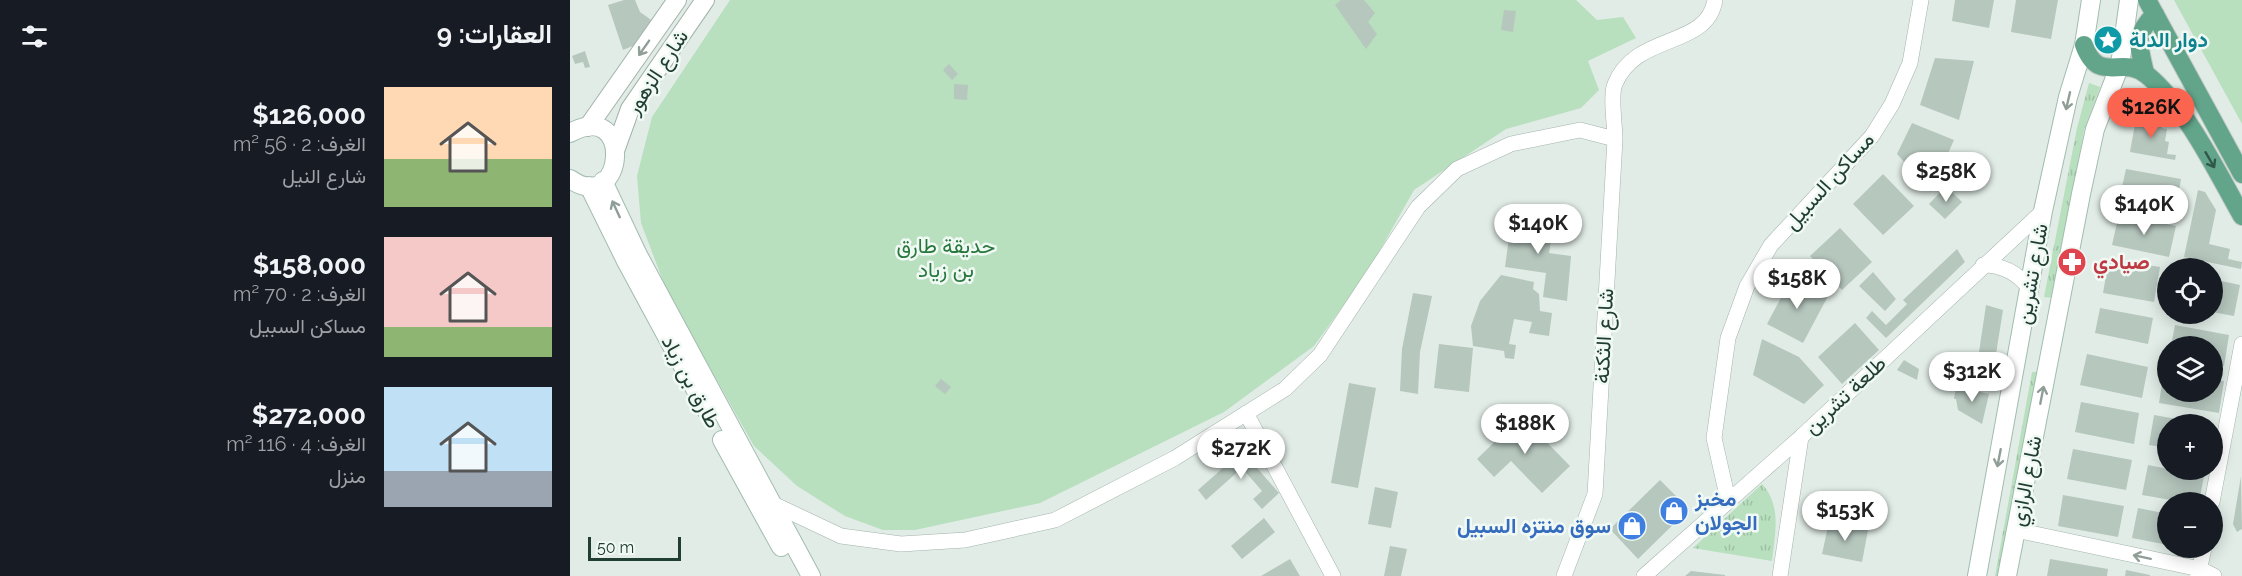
<!DOCTYPE html>
<html lang="ar">
<head>
<meta charset="utf-8">
<style>
	:root { --surface:#171b24; --page:#242831; --text:#f1f3f6; --muted:#9ea1a6; --accent:#fb6550 }
	body { margin:0; font-family:Raleway,Vazirmatn,sans-serif; background:var(--page); color:var(--text); direction:rtl; height:100vh; display:flex; flex-direction:column; font-size:22px; white-space:nowrap }
	* { box-sizing:border-box; margin:0 }
	p { font-size:20px; color:var(--muted) }
	.icon { flex:none; width:33px; height:33px; fill:none; stroke:currentColor; stroke-width:2; stroke-linecap:round; stroke-linejoin:round }
	.map { position:relative; flex:1; overflow:hidden; direction:ltr }
	.details { display:flex; flex-direction:column; background:var(--surface); width:570px }
	.details>* { flex:none }
	.buttons { position:absolute; left:1587px; top:258px; display:grid; gap:12px }
	.buttons a { display:grid; place-items:center; width:66px; height:66px; border-radius:50%; background:var(--surface); box-shadow:0 3px 15px #0003; font-size:30px }
	.scale { position:absolute; left:18px; bottom:15px; width:93px; box-sizing:border-box; padding-left:6px; border:3px solid #203e32; border-top:0; font-size:16px; line-height:21px; white-space:nowrap; color:#203e32; -webkit-text-stroke:4px #f1f9f4; paint-order:stroke }
	.price { position:absolute; translate:-50% -51px; padding:0 14px; border-radius:21px; background:#fff; color:#222; font-size:20px; line-height:39px; filter:drop-shadow(0 2px 3px #0008) }
	.price::after { content:''; position:absolute; left:50%; top:36px; width:18px; height:14px; margin-left:-9px; background:inherit; clip-path:polygon(0 0,100% 0,50% 100%) }
	.price.current { background:var(--accent); color:#111 }
	ul { padding:0; list-style:none }
	li { display:flex; align-items:center; gap:18px; height:150px; padding:0 18px }
	li span { display:grid; place-items:center; flex:none; width:168px; height:120px; border-radius:0px; color:#555 }
	li>.icon { margin-inline-start:auto }
	span .icon { width:72px; height:72px; fill:#fffc; stroke-width:1 }
	li b { font-size:26px }
	h2 { display:flex; justify-content:space-between; align-items:center; height:72px; padding:0 18px; font-size:26px }
	main { display:flex; flex:1; min-height:0 }
	.map>svg:first-child { display:block }
</style>
</head>
<body>
<main>
<div class="map">
<svg width="1672" height="576" viewBox="0 0 1672 576">
	<defs>
		<pattern id="grass-tufts" width="24" height="20" patternUnits="userSpaceOnUse" patternTransform="scale(1.5)"><rect width="24" height="20" fill="#b8dfbe"/><path d="M3 7l-1-3M5 7V3M7 7l1-3M15 17l-1-3M17 17v-4M19 17l1-3" fill="none" stroke="#9ec0a4"/></pattern>
	</defs>
	<rect width="100%" height="100%" fill="#e1ece6"/>
	<path fill="url(#grass-tufts)" d="M1519,83L1530,87L1514,130L1484,298L1474,297L1507,128Z
		M1462,372H1469L1431,576H1425Z
		M1192,484C1212,506 1205,534 1202,561L1123,548Z"/>
	<path fill="#b8dfbe" d="M160,0H1006L1027,20L1053,17L1066,38L1018,61L1029,90L1011,108L936,129L844,190L797,273L744,346L654,412L470,503L345,530H313L275,516L227,486L184,446L98,294L71,223L67,176L82,117Z
		M1604,0H1672V124Z"/>
	<path fill="#b6c7be" d="M54,0H65L70,12L84,22L70,43L53,50L38,5Z
		M771,0H794L805,13L798,22L807,34L796,49L765,5Z
		M1385,0H1424L1419,28L1382,21Z
		M1446,0H1488L1481,39L1441,32Z
		M934,10L946,11L943,32L931,30Z
		M15,51L20,67L15,68L13,62L5,64L2,56Z
		M1365,58L1404,61L1389,120L1350,105Z
		M379,64L388,74L382,80L373,70Z
		M384,84L398,85L397,100L384,99Z
		M1582,116L1594,118L1592,128L1597,129L1595,141L1599,142L1597,154L1606,155L1605,160L1560,152L1565,124L1572,125L1573,120L1581,121Z
		M1342,123L1384,140L1361,192L1327,154Z
		M1556,169L1611,179L1606,207L1550,196Z
		M1313,174L1344,206L1313,235L1283,204Z
		M1376,186L1392,202L1375,219L1359,204Z
		M1628,190L1635,192L1646,210L1639,244L1660,249L1658,259L1672,262L1671,269L1614,257Z
		M1549,214L1606,226L1599,257L1542,245Z
		M942,216L984,222L979,253L1001,256L997,301L973,297L976,273L935,267Z
		M1270,228L1302,262L1272,290L1240,256Z
		M1387,249L1395,262L1316,338L1296,318L1302,311L1316,325L1337,304L1333,300Z
		M1539,259L1590,267L1584,302L1533,293Z
		M1303,272L1326,299L1315,311L1289,286Z
		M931,275L964,282L963,289L969,294L970,311L982,313L979,336L959,333L962,322L944,319L939,344L946,345L944,359L935,358L934,351L903,346L901,326L910,301Z
		M1222,277L1258,296L1233,343L1197,324Z
		M1642,279L1670,285L1664,316L1642,312Z
		M843,293L862,296L850,352L848,394L830,391L832,349Z
		M1416,305L1433,310L1426,354L1409,352Z
		M1530,308L1583,318L1578,344L1525,333Z
		M1285,323L1309,350L1272,384L1248,357Z
		M1605,325L1659,335L1654,366L1642,364V346H1601Z
		M1192,339L1229,357L1254,385L1234,404L1183,375Z
		M869,344L903,348L899,392L864,388Z
		M1517,354L1578,367L1572,398L1510,385Z
		M1334,360L1349,369L1347,380L1327,370Z
		M1594,371L1598,372V392H1642V379L1654,381L1649,413L1589,403Z
		M371,379L381,387L375,394L365,386Z
		M779,383L806,388L788,488L761,483Z
		M1386,387L1419,394L1412,424L1388,410L1386,399H1384Z
		M1511,402L1569,413L1564,444L1505,432Z
		M1584,415L1629,423V424H1598V448L1579,445Z
		M951,416L1000,466L972,493L941,461L924,477L907,459Z
		M1503,449L1562,460L1556,490L1497,479Z
		M672,451L709,493L692,509L683,499L692,491L672,468L636,500L628,490Z
		M1578,465L1634,476L1629,502H1613L1572,495Z
		M1671,476L1672,529L1667,532L1663,524Z
		M1090,480L1119,509L1068,559L1040,529Z
		M805,487L828,492L821,528L798,524Z
		M1493,495L1554,506L1548,537L1488,526Z
		M1568,508L1598,514V545L1562,538Z
		M694,518L705,532L672,559L661,546Z
		M1259,522L1298,530L1292,562L1252,554Z
		M820,546L837,549L831,576H814Z
		M720,559L730,576H691Z
		M1480,559L1538,569L1537,576H1477Z
		M1556,570L1580,575V576H1555Z
		M1121,571L1155,575V576H1115Z"/>
	<g fill="none" stroke-linecap="round" stroke-linejoin="round">
		<g stroke="#a3b4ac" stroke-width="16">
			<path id="minor" d="M1413,265C1433,265 1448,273 1460,289
				M676,413L763,576
				M1158,500L1144,438L1158,338L1177,286L1201,245L1302,136L1322,104L1340,63L1351,0
				M1642,502L1672,344
				M201,503L271,536L331,544L395,540L485,520L605,458L715,389L750,355L848,207L887,169L941,144L1010,130L1045,139
				M1446,530L1630,569L1644,576
				M994,576L1025,494L1045,139C1045,126 1040,95 1045,84C1066,32 1137,49 1145,0
				M1074,576L1231,437L1473,211
				M1210,576L1231,437
				M1628,576L1634,548"/>
		</g>
		<g stroke="#a3b4ac" stroke-width="20">
			<path id="tertiary" d="M18,127L107,0
				M46,148L60,109L135,0"/>
		</g>
		<g stroke="#a1bcaf" stroke-width="20">
			<path id="secondary" d="M0,133C65,97 55,218 0,179
				M33,181L68,255L241,576
				M19,186L56,261L138,413
				M152,440L211,547
				M1407,576L1473,211L1498,97L1514,45L1521,0
				M1437,576L1511,194L1525,129L1550,65L1559,0"/>
		</g>
		<g stroke="#c1c9c6" stroke-width="20">
			<path id="primary" d="M1577,0L1672,174
				M1514,45C1529,86 1552,54 1577,75C1616,107 1647,172 1672,216
				M1575,73C1569,45 1563,36 1585,14"/>
		</g>
		<use href="#minor" stroke="#fff" stroke-width="15"/>
		<use href="#tertiary" stroke="#fff" stroke-width="18"/>
		<use href="#secondary" stroke="#fff" stroke-width="18"/>
		<use href="#primary" stroke="#62a58b" stroke-width="18"/>
	</g>
	<defs><path id="oneway-shaft" d="M-6 0H5M1.5-3L5.5 0L1.5 3" fill="none" stroke-width="1.6" stroke-linecap="round" stroke-linejoin="round" transform="scale(1.5)"/></defs>
	<g stroke="#909e98">
		<use href="#oneway-shaft" transform="translate(74 48) rotate(125)"/>
		<use href="#oneway-shaft" transform="translate(1498 101) rotate(103)"/>
		<use href="#oneway-shaft" transform="translate(46 209) rotate(-115)"/>
		<use href="#oneway-shaft" transform="translate(1472 395) rotate(-79)"/>
		<use href="#oneway-shaft" transform="translate(1429 458) rotate(101)"/>
		<use href="#oneway-shaft" transform="translate(1572 557) rotate(-168)"/>
	</g>
	<use stroke="#305848" href="#oneway-shaft" transform="translate(1640 160) rotate(60)"/>
	<defs>
		<g id="sight-disc" transform="scale(1.5)"><circle r="9.5" fill="#0f9aa8" stroke="#f1f9f4"/><path d="M0-6L1.8-2.2L6-1.7L2.9 1.2L3.7 5.4L0 3.3L-3.7 5.4L-2.9 1.2L-6-1.7L-1.8-2.2Z" fill="#fff"/></g>
		<g id="pharmacy-disc" transform="scale(1.5)"><circle r="9.5" fill="#e0444e" stroke="#f1f9f4"/><path d="M-2-6h4v4h4v4h-4v4h-4v-4h-4v-4h4Z" fill="#fff"/></g>
		<g id="shop-disc" transform="scale(1.5)"><circle r="9.5" fill="#3f7fe0" stroke="#f1f9f4"/><path d="M-5-2.5h2.3a2.7 3.5 0 0 1 5.4 0H5L5.5 6h-11ZM-1.5-2.5h3a1.5 2.3 0 0 0-3 0Z" fill="#fff"/></g>
	</defs>
	<g fill-rule="evenodd">
		<use href="#sight-disc" x="1538" y="40"/>
		<use href="#pharmacy-disc" x="1502" y="262"/>
		<use href="#shop-disc" x="1104" y="511"/>
		<use href="#shop-disc" x="1062" y="526"/>
	</g>
	<g text-anchor="middle" stroke-width="5" stroke-linejoin="round" paint-order="stroke">
		<g font-size="21" font-weight="bold" fill="#0d838f" stroke="#f1f9f4" text-anchor="start">
			<text x="1559" y="47">دوار الدلة</text>
		</g>
		<g font-size="21" fill="#203e32" stroke="#f1f9f4">
			<text transform="translate(87 72) rotate(-57)" y="7">شارع الزهور</text>
			<text transform="translate(1259 181) rotate(-48)" y="7">مساكن السبيل</text>
			<text transform="translate(1462 274) rotate(-80)" y="7">شارع تشرين</text>
			<text transform="translate(1034 336) rotate(-87)" y="7">شارع الثكنة</text>
			<text transform="translate(121 382) rotate(62)" y="7">طارق بن زياد</text>
			<text transform="translate(1275 395) rotate(-43)" y="7">طلعة تشرين</text>
			<text transform="translate(1456 481) rotate(-79)" y="7">شارع الرازي</text>
		</g>
		<g font-size="21" fill="#27783c" stroke="#f1f9f4">
			<text x="376" y="253">حديقة طارق<tspan x="376" dy="24">بن زياد</tspan></text>
		</g>
		<g font-size="21" font-weight="bold" fill="#be3a42" stroke="#f1f9f4" text-anchor="start">
			<text x="1523" y="269">صيادي</text>
		</g>
		<g font-size="21" font-weight="bold" fill="#366cbe" stroke="#f1f9f4" text-anchor="start">
			<text x="1125" y="506">مخبز<tspan x="1125" dy="24">الجولان</tspan></text>
			<text x="1041" y="533" text-anchor="end">سوق منتزه السبيل</text>
		</g>
	</g>
</svg>
<div class="buttons">
<a><svg class="icon" aria-label="locate" viewBox="0 0 24 24"><circle cx="12" cy="12" r="6"/><path d="M12 2v4M12 18v4M2 12h4M18 12h4"/></svg></a>
<a><svg class="icon" aria-label="layers" viewBox="0 0 24 24"><path d="M12 4l9 5-9 5-9-5zM3 14l9 5 9-5"/></svg></a>
<a>+</a>
<a>−</a>
</div>
<div class="scale">50 m</div>
<b class="price current" style="left:1581px;top:139px">$126K</b>
<b class="price" style="left:1376px;top:203px">$258K</b>
<b class="price" style="left:1574px;top:236px">$140K</b>
<b class="price" style="left:968px;top:255px">$140K</b>
<b class="price" style="left:1227px;top:310px">$158K</b>
<b class="price" style="left:1402px;top:403px">$312K</b>
<b class="price" style="left:955px;top:455px">$188K</b>
<b class="price" style="left:671px;top:480px">$272K</b>
<b class="price" style="left:1275px;top:542px">$153K</b>
</div>
<section class="details">
<h2>العقارات: 9<svg class="icon" aria-label="filters" viewBox="0 0 24 24"><path d="M4 7h16M4 17h16"/><circle cx="9" cy="7" r="2"/><circle cx="15" cy="17" r="2"/></svg></h2>
<ul>
<li><span style="background:linear-gradient(#ffd9b3 60%,#8fb573 0)"><svg class="icon" aria-label="home" viewBox="0 0 24 24"><path d="M3 11l9-7 9 7M6 9v11h12V9"/></svg></span><div><b>$126,000</b><p>الغرف: 2 · 56 m²</p><p>شارع النيل</p></div></li>
<li><span style="background:linear-gradient(#f6c9c9 75%,#8fb573 0)"><svg class="icon" aria-label="home" viewBox="0 0 24 24"><path d="M3 11l9-7 9 7M6 9v11h12V9"/></svg></span><div><b>$158,000</b><p>الغرف: 2 · 70 m²</p><p>مساكن السبيل</p></div></li>
<li><span style="background:linear-gradient(#bfe0f5 70%,#9aa5b1 0)"><svg class="icon" aria-label="home" viewBox="0 0 24 24"><path d="M3 11l9-7 9 7M6 9v11h12V9"/></svg></span><div><b>$272,000</b><p>الغرف: 4 · 116 m²</p><p>منزل</p></div></li>
</ul>
</section>
</main>
</body>
</html>
